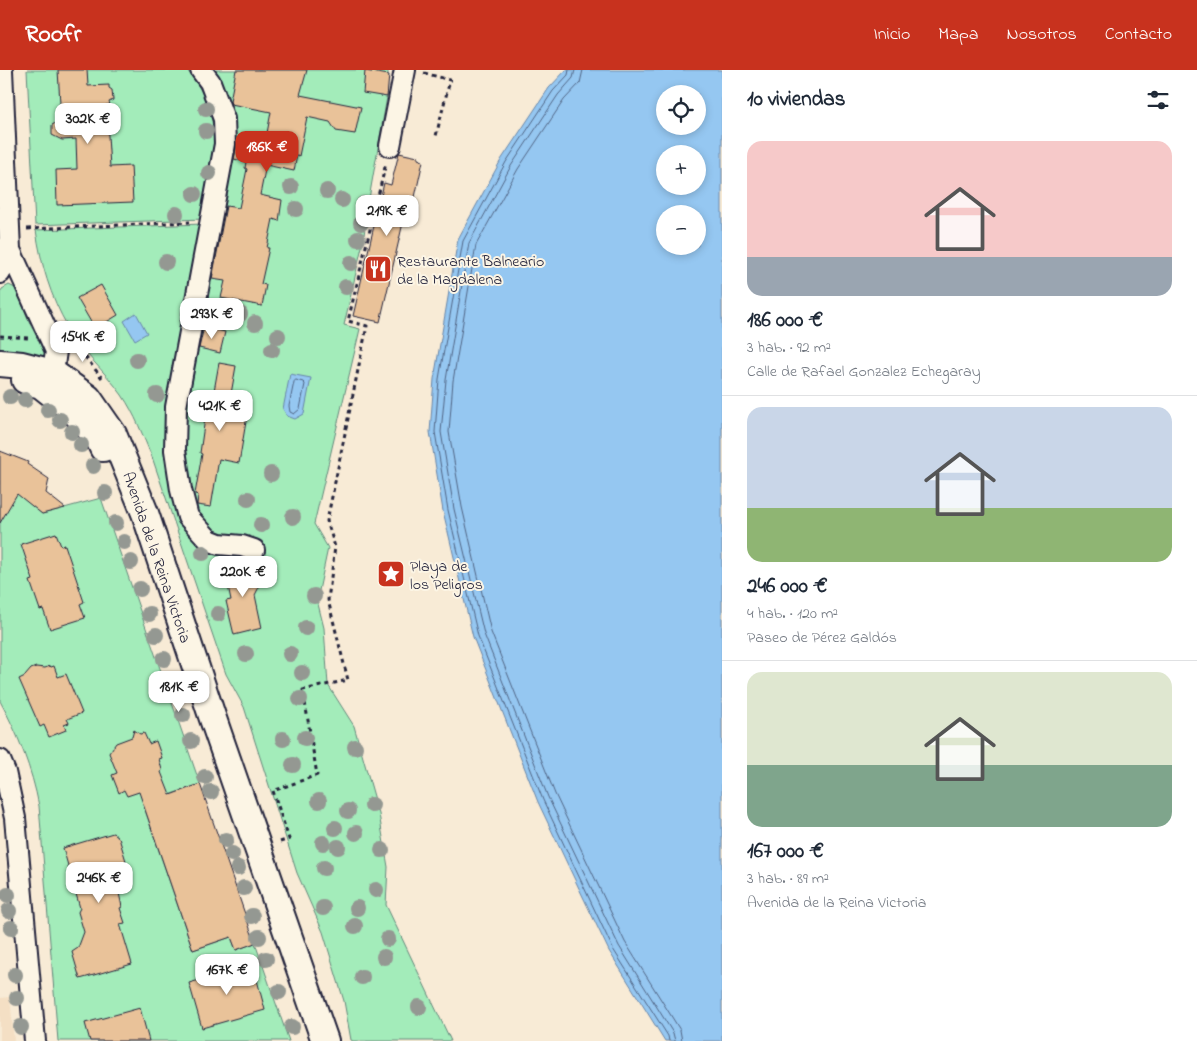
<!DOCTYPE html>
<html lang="es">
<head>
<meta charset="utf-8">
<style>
	:root { --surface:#fff; --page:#f2f2f3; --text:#1f2937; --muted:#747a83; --line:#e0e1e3; --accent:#c8321e }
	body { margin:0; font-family:"Indie Flower",sans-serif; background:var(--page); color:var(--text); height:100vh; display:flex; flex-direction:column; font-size:19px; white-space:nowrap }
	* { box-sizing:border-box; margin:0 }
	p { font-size:16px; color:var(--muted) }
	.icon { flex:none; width:28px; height:28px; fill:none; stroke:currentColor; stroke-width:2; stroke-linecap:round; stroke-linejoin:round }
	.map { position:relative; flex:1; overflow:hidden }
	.sheet { display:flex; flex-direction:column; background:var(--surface); width:475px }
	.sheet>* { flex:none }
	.buttons { position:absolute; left:656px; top:15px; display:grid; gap:10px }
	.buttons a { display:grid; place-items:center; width:50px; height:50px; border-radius:50%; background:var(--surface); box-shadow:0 2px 8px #0003; font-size:25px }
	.price { position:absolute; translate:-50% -42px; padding:0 11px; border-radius:10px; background:#fff; color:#222; font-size:16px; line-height:32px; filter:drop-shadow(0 1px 2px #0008) }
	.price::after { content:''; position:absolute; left:50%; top:30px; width:15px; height:11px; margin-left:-8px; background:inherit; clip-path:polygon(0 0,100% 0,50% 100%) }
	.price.selected { background:var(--accent); color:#fff }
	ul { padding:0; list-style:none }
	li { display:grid; align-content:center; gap:10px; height:265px; padding:0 25px }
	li+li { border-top:1px solid var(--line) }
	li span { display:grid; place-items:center; height:155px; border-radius:15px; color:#555 }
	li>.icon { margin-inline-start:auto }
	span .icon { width:90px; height:90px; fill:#fffc; stroke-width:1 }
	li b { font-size:21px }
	h2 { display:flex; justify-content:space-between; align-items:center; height:60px; padding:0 25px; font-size:21px }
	header { display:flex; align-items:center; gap:30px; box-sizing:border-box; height:70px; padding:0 25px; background:var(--accent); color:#fff }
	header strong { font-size:24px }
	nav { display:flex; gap:28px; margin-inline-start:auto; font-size:18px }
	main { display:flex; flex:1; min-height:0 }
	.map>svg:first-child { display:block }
</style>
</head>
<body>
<header>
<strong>Roofr</strong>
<nav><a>Inicio</a><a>Mapa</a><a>Nosotros</a><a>Contacto</a></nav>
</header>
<main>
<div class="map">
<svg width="722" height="971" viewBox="0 0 722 971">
	<rect width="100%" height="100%" fill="#f8ebd6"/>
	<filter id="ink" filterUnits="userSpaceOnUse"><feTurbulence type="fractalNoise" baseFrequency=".02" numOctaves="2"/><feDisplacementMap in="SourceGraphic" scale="10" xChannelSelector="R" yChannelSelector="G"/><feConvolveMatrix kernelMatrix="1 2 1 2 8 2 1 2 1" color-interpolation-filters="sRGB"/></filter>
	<g filter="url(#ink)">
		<path fill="#f4dfc4" d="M10,927L14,971H0V928Z"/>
		<path fill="#a3ecba" stroke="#62877a" d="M27,0H187C226,48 215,93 204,149L35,155Z
			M211,0H387L388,2L387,27L370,123L363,172L344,255L360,259L314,454L328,478L317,530L324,558L328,615L354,656L379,744L388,797L386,835L451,971H353L351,970L344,931L323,862L297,803L244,637L226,604L152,387C143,366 135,344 122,325C105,301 82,283 68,257C50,226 41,194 36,160L203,154L230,93Z
			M9,215L15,218L18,224L31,256L46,282V289L0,284V223L2,219Z
			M17,424L30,431L29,433L42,444L101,428L200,714L143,734L193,880L231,867L236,880L255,873L289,971H58L39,736C32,699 18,664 0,631V434Z"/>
		<path fill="#95c7f1" stroke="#6785a8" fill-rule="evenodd" d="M566,0H722V971H665L609,881L575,810L538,732L473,567L443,441L430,362L434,309L458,169L501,90L549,18ZM665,24H698V56H665ZM665,84H698V116H665ZM665,144H698V176H665Z
			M136,243L147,263L135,270L124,251Z
			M290,304L311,308L304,344L295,349L287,346L283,339Z"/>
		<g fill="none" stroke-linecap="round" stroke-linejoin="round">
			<path stroke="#506484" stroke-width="1" d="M569,0L568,5L553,21L506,92L463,171L439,309L435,362L448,440L478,566L543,730L613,879L668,966L669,971
				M575,0L573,8L558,25L511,96L469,173L446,310L441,362L454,439L484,564L548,727L619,876L673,963L675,971
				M583,0L580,13L564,30L518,99L476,175L453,311L449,362L462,437L491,562L555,724L625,872L680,960L682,971
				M296,310L303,312L305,314L300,339L294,344L290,342L289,336L294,312Z"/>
		</g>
		<path fill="#e9c299" stroke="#22223b" d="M58,0H87L88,16L109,15V18L112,20L113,30L109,32L110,35H106L110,97L131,96L133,132L57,135L56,100L77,99L76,69L62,70L52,65V55L61,50Z
			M236,0H307L300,25L361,37L355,64L336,61L330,52L307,47L299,86L297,85L294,101L266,95L260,125L282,130L279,151L273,149L267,178H269L261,214L266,215L262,236L221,228L225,211L212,209L226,136L239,138L247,99L245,98L246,92L234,89L237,74L264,79L271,42L231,34L230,31Z
			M365,1L389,5L387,27L363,23Z
			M399,83L418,87V89L423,91L411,145L405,144L380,252L353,246L384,113L391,115Z
			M101,215L118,245L95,259L77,228Z
			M204,257L225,262L220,283L199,278Z
			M219,293L236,296L231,324L236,325L235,332L249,334L239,393L219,389L211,437L197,435L198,425L195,424L202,384L200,383L205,348L201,347L205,320L214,321Z
			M0,381L28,392L27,394L49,409L46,423L65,438L42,444L17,424L0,453Z
			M56,463L61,476L65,475L84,532L80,534L85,548L50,559L43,539L40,540L30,511L33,510L21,474Z
			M250,491L253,492L259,517L255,525L262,558L234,565L226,531L231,530L224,497Z
			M50,596L51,597L54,596L58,607L66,604L82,643L67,649L69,653L64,655L66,660L49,667L44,655L40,657L19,609L25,606L31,599L36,597L45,598Z
			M134,660L140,664L144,663L149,674L156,671L162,688L159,689L162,700L161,702L170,725L200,714L255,873L236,880L231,867L193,880L139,722L127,726L124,720L119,723L112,705L117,703L109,683L116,673L132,667Z
			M113,763L119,768L126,791L118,793L126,821L119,823L122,837L120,838L125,853L120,854L132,894L80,909L72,882L78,878L84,862L78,842L80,838L63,778Z
			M253,895L265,940L202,958L189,913Z
			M140,938L149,971H90L85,953Z"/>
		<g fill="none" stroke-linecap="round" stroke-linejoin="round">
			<g stroke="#22223b" stroke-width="24">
				<path id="minor" d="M201,0L210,12L224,49L225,74L176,337L175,380L181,420L188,447L209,470L219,474L242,476L254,480
					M390,76L405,0
					M10,180L56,281L53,303L49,310L45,312
					M0,203L10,180L2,0
					M0,690L5,702L15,748L35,971"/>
			</g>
			<g stroke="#22223b" stroke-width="30">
				<path id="major" d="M0,293L22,295L53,303L88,328L113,364L145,443L212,646L325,971
					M25,310L41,315L74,341L99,369L103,378"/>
			</g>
			<path stroke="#22223b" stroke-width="3" stroke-dasharray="4 4" stroke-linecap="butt" d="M424,3L450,10L436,66
				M27,159L190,152
				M0,266L29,268
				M75,274L102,308
				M280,772L289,769L273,721L317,705L303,620L348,610L328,530L335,477L327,451L367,256L348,251L386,93"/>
			<use href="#minor" stroke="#fcf5e5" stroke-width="20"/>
			<use href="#major" stroke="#fcf5e5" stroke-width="26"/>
		</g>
		<g fill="#949892">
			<circle cx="206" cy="39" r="8"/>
			<circle cx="206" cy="61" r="8"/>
			<circle cx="209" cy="103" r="8"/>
			<circle cx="291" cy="117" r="8"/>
			<circle cx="327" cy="121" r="8"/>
			<circle cx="194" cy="124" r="8"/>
			<circle cx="342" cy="130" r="8"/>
			<circle cx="364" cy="134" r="8"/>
			<circle cx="296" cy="139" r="8"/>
			<circle cx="176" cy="144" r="8"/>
			<circle cx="361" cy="153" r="8"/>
			<circle cx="358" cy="169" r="8"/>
			<circle cx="166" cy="192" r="8"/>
			<circle cx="351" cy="193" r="8"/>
			<circle cx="346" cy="217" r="8"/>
			<circle cx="212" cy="241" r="8"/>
			<circle cx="240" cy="244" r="8"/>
			<circle cx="255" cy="253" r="8"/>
			<circle cx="278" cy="266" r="8"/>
			<circle cx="272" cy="280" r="8"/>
			<circle cx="137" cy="290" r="8"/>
			<circle cx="157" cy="325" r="8"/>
			<circle cx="10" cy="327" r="8"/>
			<circle cx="25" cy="330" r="8"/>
			<circle cx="48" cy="340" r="8"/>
			<circle cx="60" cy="350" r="8"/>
			<circle cx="72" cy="362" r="8"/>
			<circle cx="81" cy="375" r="8"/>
			<circle cx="93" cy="396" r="8"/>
			<circle cx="271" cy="404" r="8"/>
			<circle cx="105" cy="423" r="8"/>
			<circle cx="248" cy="429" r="8"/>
			<circle cx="293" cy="447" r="8"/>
			<circle cx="116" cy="453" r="8"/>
			<circle cx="261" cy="455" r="8"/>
			<circle cx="124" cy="472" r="8"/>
			<circle cx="203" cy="483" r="8"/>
			<circle cx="131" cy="492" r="8"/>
			<circle cx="140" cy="519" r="8"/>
			<circle cx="314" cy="526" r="8"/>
			<circle cx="149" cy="544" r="8"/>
			<circle cx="218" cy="544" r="8"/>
			<circle cx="306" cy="558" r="8"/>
			<circle cx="156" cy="565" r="8"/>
			<circle cx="246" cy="584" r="8"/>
			<circle cx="290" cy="584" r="8"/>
			<circle cx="164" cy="589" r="8"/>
			<circle cx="302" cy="603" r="8"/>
			<circle cx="173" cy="615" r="8"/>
			<circle cx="300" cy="629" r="8"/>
			<circle cx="183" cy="645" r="8"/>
			<circle cx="305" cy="668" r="8"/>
			<circle cx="283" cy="669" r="8"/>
			<circle cx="191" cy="671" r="8"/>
			<circle cx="355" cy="677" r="8"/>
			<circle cx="293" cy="695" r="8"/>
			<circle cx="205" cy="707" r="8"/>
			<circle cx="211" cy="722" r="8"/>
			<circle cx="319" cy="731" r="8"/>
			<circle cx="372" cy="735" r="8"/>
			<circle cx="348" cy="741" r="8"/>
			<circle cx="335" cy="758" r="8"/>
			<circle cx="356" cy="763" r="8"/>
			<circle cx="226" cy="770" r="8"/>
			<circle cx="323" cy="773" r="8"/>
			<circle cx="338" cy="777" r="8"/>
			<circle cx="382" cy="780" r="8"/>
			<circle cx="232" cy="784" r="8"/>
			<circle cx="238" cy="798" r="8"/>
			<circle cx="324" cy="798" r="8"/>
			<circle cx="244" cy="818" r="8"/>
			<circle cx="376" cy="820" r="8"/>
			<circle cx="8" cy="825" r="8"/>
			<circle cx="323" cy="838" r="8"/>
			<circle cx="357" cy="838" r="8"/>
			<circle cx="9" cy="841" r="8"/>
			<circle cx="252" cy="846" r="8"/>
			<circle cx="355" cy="856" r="8"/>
			<circle cx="11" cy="858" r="8"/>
			<circle cx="259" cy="867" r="8"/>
			<circle cx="388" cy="869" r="8"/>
			<circle cx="384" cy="887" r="8"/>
			<circle cx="266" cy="889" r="8"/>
			<circle cx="15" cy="905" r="8"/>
			<circle cx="362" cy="907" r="8"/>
			<circle cx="279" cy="922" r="8"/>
			<circle cx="17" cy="928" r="8"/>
			<circle cx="419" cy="937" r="8"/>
			<circle cx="21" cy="957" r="8"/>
			<circle cx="292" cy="957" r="8"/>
		</g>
	</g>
	<defs>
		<g id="restaurant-square" transform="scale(1.4375)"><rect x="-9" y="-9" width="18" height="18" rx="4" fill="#c8321e" stroke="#fcf5e5"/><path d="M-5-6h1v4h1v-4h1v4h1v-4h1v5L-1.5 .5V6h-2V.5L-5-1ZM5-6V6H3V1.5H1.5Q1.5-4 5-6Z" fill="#fff"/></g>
		<g id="sight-square" transform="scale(1.4375)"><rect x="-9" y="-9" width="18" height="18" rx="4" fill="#c8321e" stroke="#fcf5e5"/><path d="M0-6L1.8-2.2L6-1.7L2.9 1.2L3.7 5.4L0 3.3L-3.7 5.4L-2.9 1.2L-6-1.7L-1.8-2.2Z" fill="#fff"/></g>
	</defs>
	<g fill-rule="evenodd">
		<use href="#restaurant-square" x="378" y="199"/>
		<use href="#sight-square" x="391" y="504"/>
	</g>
	<g text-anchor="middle" stroke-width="4" stroke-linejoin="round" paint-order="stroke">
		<g font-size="16" fill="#22223b" stroke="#fcf5e5" text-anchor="start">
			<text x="397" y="196">Restaurante Balneario<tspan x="397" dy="18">de la Magdalena</tspan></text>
			<text x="410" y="501">Playa de<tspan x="410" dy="18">los Peligros</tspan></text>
		</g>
		<g font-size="16" fill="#22223b" stroke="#fcf5e5">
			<text transform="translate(158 487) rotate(71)" y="6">Avenida de la Reina Victoria</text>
		</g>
	</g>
</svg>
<div class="buttons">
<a><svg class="icon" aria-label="locate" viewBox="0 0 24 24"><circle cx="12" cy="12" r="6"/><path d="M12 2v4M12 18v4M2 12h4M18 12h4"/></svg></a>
<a>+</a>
<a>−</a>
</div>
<b class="price" style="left:88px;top:75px">302K €</b>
<b class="price selected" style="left:267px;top:103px">186K €</b>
<b class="price" style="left:387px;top:167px">219K €</b>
<b class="price" style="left:212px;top:270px">293K €</b>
<b class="price" style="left:83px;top:293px">154K €</b>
<b class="price" style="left:220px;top:362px">421K €</b>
<b class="price" style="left:243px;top:528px">220K €</b>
<b class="price" style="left:179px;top:643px">181K €</b>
<b class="price" style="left:99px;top:834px">246K €</b>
<b class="price" style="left:227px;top:926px">167K €</b>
</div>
<section class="sheet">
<h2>10 viviendas<svg class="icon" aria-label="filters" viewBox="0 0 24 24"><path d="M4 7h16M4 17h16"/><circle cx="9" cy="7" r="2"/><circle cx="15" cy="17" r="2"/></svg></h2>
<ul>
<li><span style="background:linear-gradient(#f6c9c9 75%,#9aa5b1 0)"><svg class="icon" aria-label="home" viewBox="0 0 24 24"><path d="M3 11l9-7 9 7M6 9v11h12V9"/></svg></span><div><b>186 000 €</b><p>3 hab. · 92 m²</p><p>Calle de Rafael Gonzalez Echegaray</p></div></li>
<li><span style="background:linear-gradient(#c9d6e8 65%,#8fb573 0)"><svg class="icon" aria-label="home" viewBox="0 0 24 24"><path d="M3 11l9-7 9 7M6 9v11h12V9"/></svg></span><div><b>246 000 €</b><p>4 hab. · 120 m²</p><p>Paseo de Pérez Galdós</p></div></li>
<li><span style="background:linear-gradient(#dfe7d0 60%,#7fa58c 0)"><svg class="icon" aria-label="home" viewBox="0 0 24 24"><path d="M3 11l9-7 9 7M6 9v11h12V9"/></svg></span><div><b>167 000 €</b><p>3 hab. · 89 m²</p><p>Avenida de la Reina Victoria</p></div></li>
</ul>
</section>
</main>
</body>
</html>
